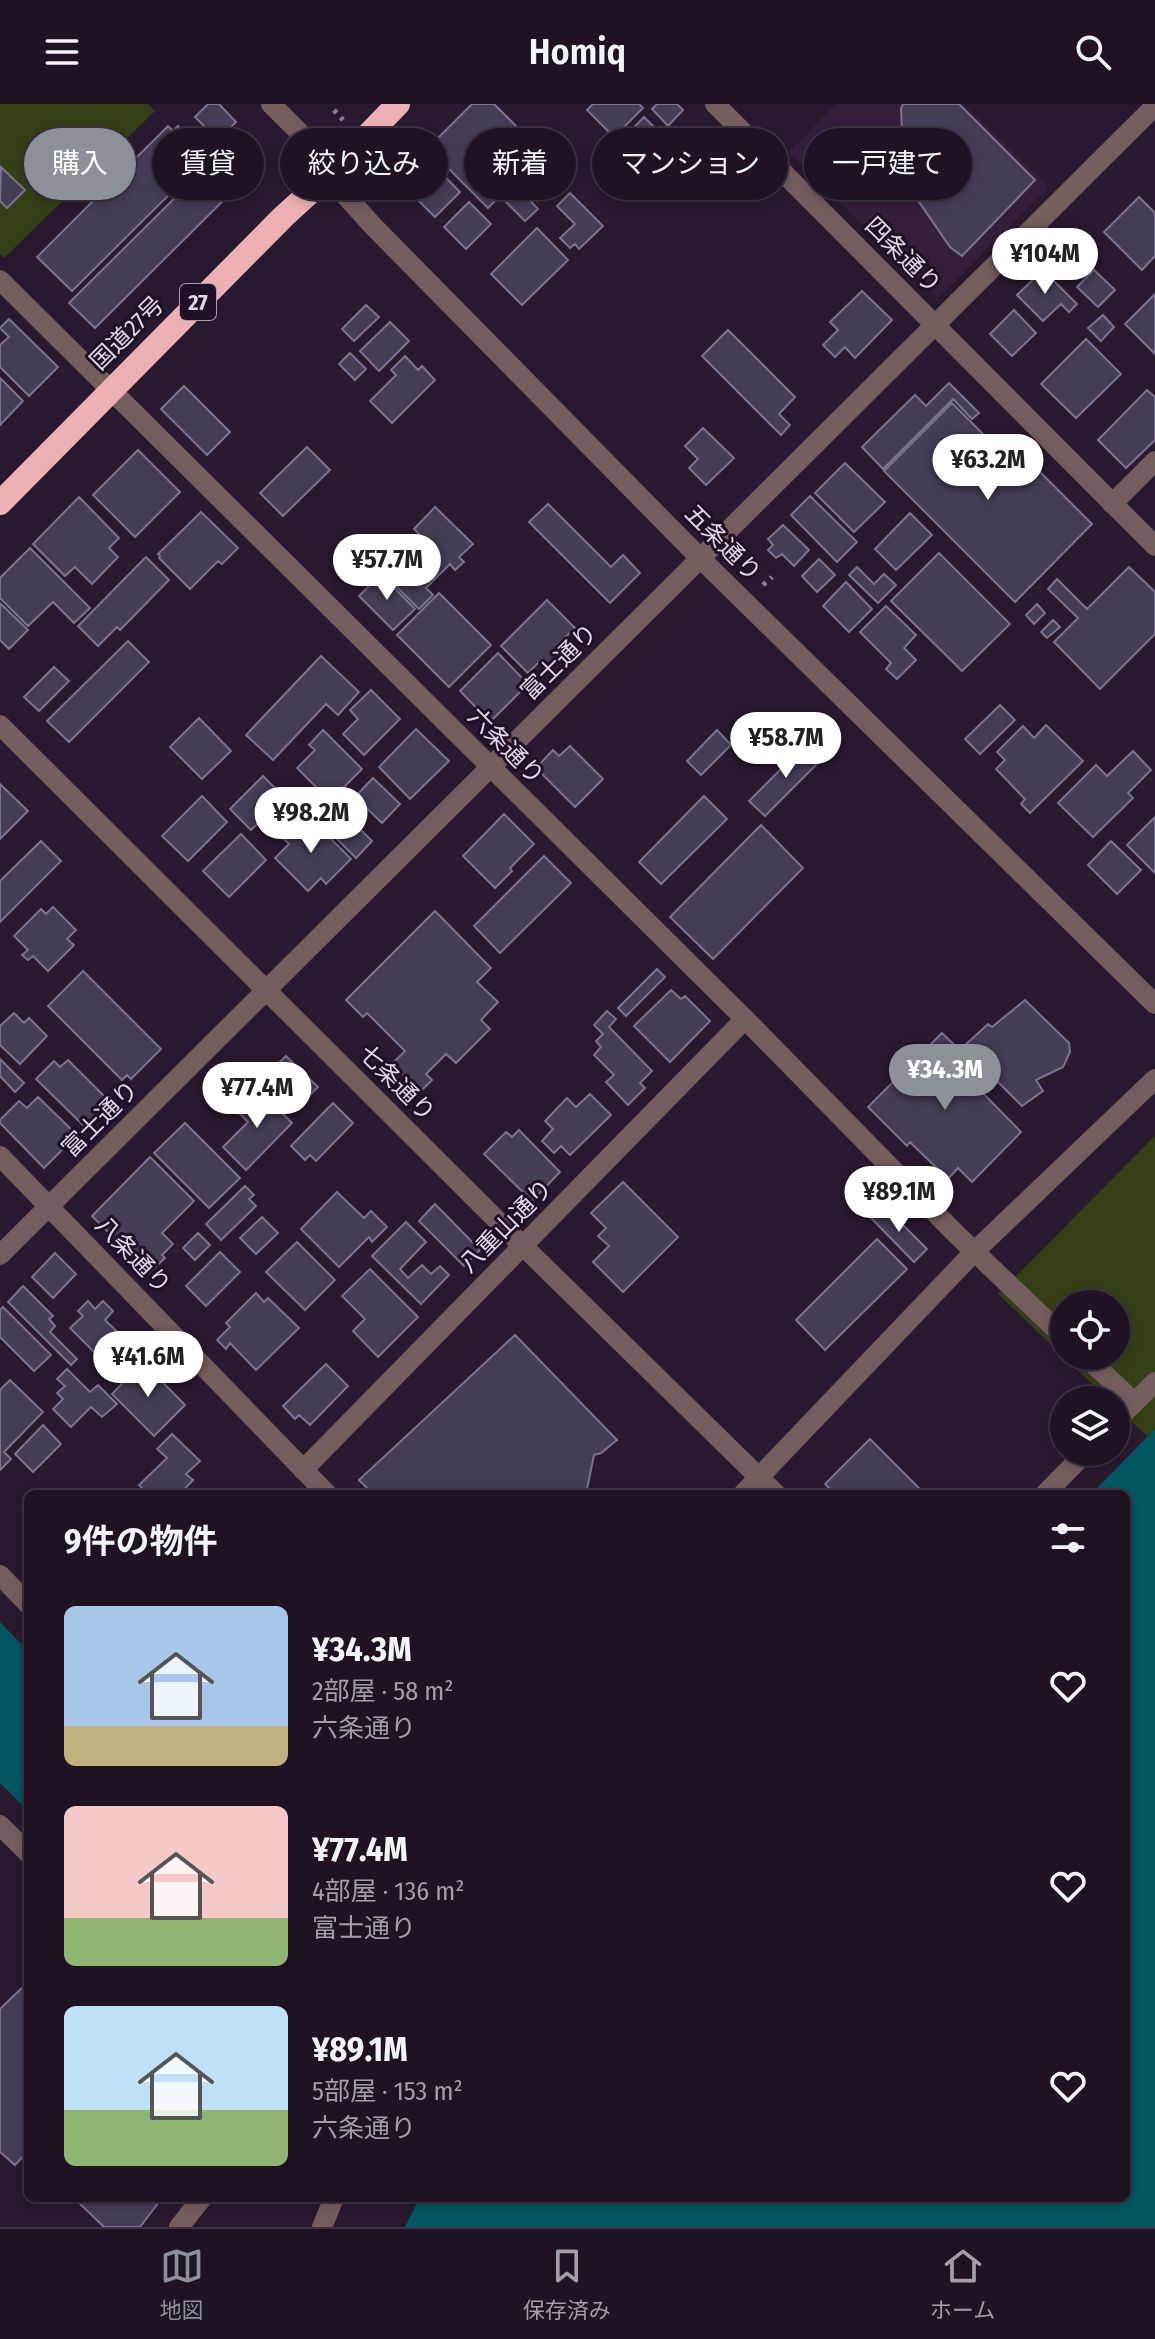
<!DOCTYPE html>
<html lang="ja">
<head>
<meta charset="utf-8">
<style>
	:root { --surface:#1f1323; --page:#271c2b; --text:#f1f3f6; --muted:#a19ea6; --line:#3c3241; --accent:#8c9099 }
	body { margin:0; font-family:"Fira Sans Condensed","Noto Sans JP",sans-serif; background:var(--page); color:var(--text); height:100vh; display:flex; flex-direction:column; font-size:30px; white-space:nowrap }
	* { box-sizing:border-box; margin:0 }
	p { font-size:26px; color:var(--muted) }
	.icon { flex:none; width:44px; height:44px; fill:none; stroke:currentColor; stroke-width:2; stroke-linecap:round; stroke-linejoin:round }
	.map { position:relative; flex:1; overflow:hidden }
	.drawer { position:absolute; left:24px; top:1386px; width:1106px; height:712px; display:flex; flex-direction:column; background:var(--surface); border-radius:12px; box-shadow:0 4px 12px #0003,0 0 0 2px var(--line) }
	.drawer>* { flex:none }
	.banner { position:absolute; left:24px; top:24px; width:1108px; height:72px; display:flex; gap:16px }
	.tools { position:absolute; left:1050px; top:1186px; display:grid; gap:16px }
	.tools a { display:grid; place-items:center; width:80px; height:80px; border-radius:50%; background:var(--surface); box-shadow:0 4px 12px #0003,0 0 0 2px var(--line); font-size:40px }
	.price { position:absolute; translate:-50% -68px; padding:0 18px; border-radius:28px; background:#fff; color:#222; font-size:26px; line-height:52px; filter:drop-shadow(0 2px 4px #0008) }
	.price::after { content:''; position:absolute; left:50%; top:48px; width:24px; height:18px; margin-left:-12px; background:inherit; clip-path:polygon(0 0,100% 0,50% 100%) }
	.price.on { background:var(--accent); color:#fff }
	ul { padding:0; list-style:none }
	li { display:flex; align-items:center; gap:24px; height:200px; padding:0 40px }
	li span { display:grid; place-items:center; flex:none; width:224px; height:160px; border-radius:12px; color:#555 }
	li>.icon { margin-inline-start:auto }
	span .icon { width:96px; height:96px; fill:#fffc; stroke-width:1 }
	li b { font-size:34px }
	h2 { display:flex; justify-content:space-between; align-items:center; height:96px; padding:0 40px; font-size:34px }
	.tag { padding:0 28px; border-radius:36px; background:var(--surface); box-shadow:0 4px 12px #0003,0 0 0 2px var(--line); font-size:28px; line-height:72px }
	.tag.on { background:var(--accent); color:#fff }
	header { display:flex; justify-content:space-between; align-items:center; height:104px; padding:0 40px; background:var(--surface); font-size:36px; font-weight:600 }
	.menu { display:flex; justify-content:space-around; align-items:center; height:112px; border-top:2px solid var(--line); background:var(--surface); font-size:22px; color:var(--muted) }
	.menu a { display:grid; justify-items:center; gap:4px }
	.menu .on { color:var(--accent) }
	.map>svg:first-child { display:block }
</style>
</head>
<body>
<header><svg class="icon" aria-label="menu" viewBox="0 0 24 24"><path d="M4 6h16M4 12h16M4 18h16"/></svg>Homiq<svg class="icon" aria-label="search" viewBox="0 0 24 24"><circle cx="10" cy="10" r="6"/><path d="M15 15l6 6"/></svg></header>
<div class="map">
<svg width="1155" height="2123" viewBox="0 0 1155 2123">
	<rect width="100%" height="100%" fill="#29192f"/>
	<path fill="#331f3b" d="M836,0H963L1049,83L938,194L789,48Z"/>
	<path fill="#343f18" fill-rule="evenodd" d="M0,0H148L155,7L4,154L0,150Z
		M1155,1032V1325L1148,1333L1116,1303V1296H1109L998,1190ZM1064,1200H1116V1252H1064Z"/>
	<path fill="#045660" d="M1155,1325V2123H405L418,2097L416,2094H1126V1390H1091Z
		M0,1518L28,1547V1707L0,1679Z"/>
	<path fill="#453c56" stroke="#7c728f" stroke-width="2" d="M208,0H219L236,18L218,36L195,13Z
		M472,0H494L526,32L481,77L498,94L488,104L428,44Z
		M593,0H639L643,4L614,33L587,6Z
		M657,0H677L683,6L668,22L652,5Z
		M903,0H959L1035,76L962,152L950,143L917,95L903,49L901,5Z
		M644,13L653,22L647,27L656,36L639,53L629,43L619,53L612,46Z
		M168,22L173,27L178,22L208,52L72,187L37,153Z
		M422,49L460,88L435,113L397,75Z
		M219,50L244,76L95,224L69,199Z
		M625,58L632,65L608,89L601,82Z
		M542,60L562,80L545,96L525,76Z
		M1,63L25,86L7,104L0,97Z
		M516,82L538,105L525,117L503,95Z
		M570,89L603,122L579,145L575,140L570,144L560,134L575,120L557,102Z
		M1139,93L1155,109V152L1142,166L1104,128Z
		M469,98L491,120L466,145L444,123Z
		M537,124L568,156L522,201L491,170Z
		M1067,140L1089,162L1082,169L1074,162L1061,175L1047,161Z
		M1043,166L1077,200L1069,208L1061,200L1043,217L1017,191Z
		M1094,166L1115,186L1098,203L1077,183Z
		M862,187L892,216L855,254L845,243L835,253L823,241L838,226L830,218Z
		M1155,190V250L1125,220Z
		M366,201L379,213L354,237L342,225Z
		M1014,206L1036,229L1012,252L990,230Z
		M1103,211L1114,223L1101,237L1088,224Z
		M9,215L58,263L29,292L0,263V241L9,233L0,224Z
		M390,218L409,237L379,267L360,247Z
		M728,226L795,293L779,310L790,321L781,331L702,252Z
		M1086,235L1121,270L1076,314L1041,280Z
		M350,249L366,265L355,276L339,260Z
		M405,252L418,266L422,262L435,276L392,319L370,297L396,271L391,266Z
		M0,274L23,297L0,321Z
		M949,279L979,309L972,315L953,295L883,365L862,343L915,291L926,302Z
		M184,282L230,328L207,351L161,305Z
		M1147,286L1155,293V336L1126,364L1098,336Z
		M952,299L1026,373L1035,363L1092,420L1015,498L884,367Z
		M703,324L734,354L706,381L689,364L698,355L685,342Z
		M307,343L330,366L283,412L260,389Z
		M138,346L180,388L135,433L93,391Z
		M845,359L885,398L854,428L815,389Z
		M810,392L857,438L837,458L791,411Z
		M79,393L119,434L109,444L118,453L92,480L75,463L65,472L33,440Z
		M548,400L611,463L623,451L640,469L610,499L529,418Z
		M435,403L473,440L459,453L464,458L455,466L450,460L426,484L433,491L419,505L382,468L419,430L414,425Z
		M201,408L238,444L222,460L218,457L190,485L159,454L160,452L158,450Z
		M910,409L932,431L896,466L875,445Z
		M783,421L809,446L794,462L782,450L776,454L768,446L773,441L768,435Z
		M30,444L90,504L74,519L53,498L28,522L0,494V474Z
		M939,449L1010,520L962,567L891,497Z
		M146,453L169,476L120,526L117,523L98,542L78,522Z
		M819,455L835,471L817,488L802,472Z
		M857,463L874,480L884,470L896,481L878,499L849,471Z
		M1129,463L1155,488V530L1100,585L1054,538L1078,514L1048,485L1057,475L1087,505Z
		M381,470L415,505L393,526L359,492Z
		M846,478L872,505L849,528L823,502Z
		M439,489L491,541L449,583L397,531Z
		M547,496L575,524L557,541L563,547L548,562L542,555L528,569L501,542Z
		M0,499L28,526L9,545L0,536Z
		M1037,500L1045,509L1034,520L1026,511Z
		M886,502L916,531L904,544L916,556L897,575L886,565L891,559L860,528Z
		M1053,516L1060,523L1047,534L1041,528Z
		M128,537L149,558L69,638L47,617Z
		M498,549L528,580L490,618L460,587Z
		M321,552L359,588L338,611L326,600L273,656L246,631Z
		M54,563L69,577L39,607L24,593Z
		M371,586L400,615L364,651L343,630L358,615L350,606Z
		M1000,601L1015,616L980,650L965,635Z
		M199,614L231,647L202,675L170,643Z
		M1046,621L1083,657L1030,709L1021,700L1025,695L996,665L1005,656L997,648L1023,622L1034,634Z
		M416,625L449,657L410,695L379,663Z
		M323,626L362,665L330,697L297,664L315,646L309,641Z
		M717,626L731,641L701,671L687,657Z
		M807,639L823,654L765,712L749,697Z
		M570,642L603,675L575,703L536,664L553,646L559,652Z
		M1133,647L1151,666L1128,689L1133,694L1093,733L1058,699L1096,661L1107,672Z
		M263,672L290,699L276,713L271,707L251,726L230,705Z
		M373,674L400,700L382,719L355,693Z
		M0,680L28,707L0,735Z
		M202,692L227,718L188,757L162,732Z
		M704,692L727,715L661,780L639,758Z
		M341,706L372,737L356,754L325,723Z
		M504,710L534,740L510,764L512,767L495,784L463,752Z
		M1155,713V769L1127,741Z
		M293,715L307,729L316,720L351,755L326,780L321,774L308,787L275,754L289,740L278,729Z
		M761,721L803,764L713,855L670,813Z
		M241,730L266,756L229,793L203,767Z
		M41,737L61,757L0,818V777Z
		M1111,737L1141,766L1117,790L1088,761Z
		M544,752L571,779L500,849L474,822Z
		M53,803L76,826L67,835L74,841L48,867L33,852L28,856L22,851L28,846L14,832L41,805L46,810Z
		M435,807L491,864L477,878L498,898L481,916L490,925L456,959L446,950L426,970L432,976L420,988L392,960L405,947L367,909L363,913L346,896Z
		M657,865L665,873L626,912L618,904Z
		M83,867L161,945L131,975L127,971L122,976L48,902Z
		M671,886L681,895L685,892L710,917L670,958L634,922Z
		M1025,896L1069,939L1070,948L1063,963L1036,976L1043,987L1022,1002L963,943L988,920L992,923Z
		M607,907L616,915L609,923L652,967L640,979L645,984L628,1001L606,978L614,971L594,951L601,943L596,937L603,930L594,921Z
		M14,909L24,919L29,914L47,932L20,960L0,941V922Z
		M942,929L981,967L971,977L1021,1028L972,1078L958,1064L948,1075L910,1038L907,1042L868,1003Z
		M286,952L318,983L297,1004L265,972Z
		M0,955L24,979L15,988L0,972Z
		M68,956L110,998L85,1023L36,975L54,957L60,963Z
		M259,986L292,1019L246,1066L223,1043L248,1018L238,1008Z
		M590,990L611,1011L570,1051L561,1042L554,1049L542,1037L553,1025L545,1017L567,994L576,1003Z
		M38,993L77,1031L44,1064L0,1019V1016L19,997L27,1004Z
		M333,999L353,1019L316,1057L310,1051L305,1056L291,1042Z
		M185,1019L240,1074L209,1104L154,1049Z
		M519,1026L560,1068L532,1097L484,1050L506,1028L512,1033Z
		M150,1053L194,1097L162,1129L173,1140L162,1151L165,1154L149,1169L92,1112Z
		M623,1078L678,1133L623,1188L593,1158L609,1142L598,1132L606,1124L591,1109Z
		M245,1082L254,1091L249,1095L256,1102L221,1136L206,1120Z
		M337,1088L364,1114L371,1107L387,1123L372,1138L369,1133L339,1163L301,1125Z
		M435,1100L480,1146L464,1162L419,1117Z
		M884,1102L927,1145L914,1158L871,1114Z
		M262,1113L278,1129L256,1150L240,1134Z
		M406,1118L426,1138L400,1165L408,1174L422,1161L431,1170L440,1162L449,1171L421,1200L372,1152Z
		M198,1129L210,1141L195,1156L183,1144Z
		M877,1135L907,1165L825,1246L796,1216Z
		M297,1138L335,1176L305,1206L266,1168Z
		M220,1148L240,1168L206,1202L186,1182Z
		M55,1149L76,1170L53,1194L32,1173Z
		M370,1165L418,1213L378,1253L353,1227L365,1215L342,1192Z
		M23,1182L53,1212L49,1215L55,1222L50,1228L77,1255L71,1261L8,1198Z
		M256,1189L264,1198L268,1194L299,1224L256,1266L230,1239L226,1245L217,1236L230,1223L226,1219Z
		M88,1197L95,1205L103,1197L113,1207L105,1216L138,1248L128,1258L125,1254L112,1266L70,1224L83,1212L78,1207Z
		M3,1203L51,1251L34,1267L0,1233V1206Z
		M515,1231L617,1336L601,1349L594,1351L586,1390H373L359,1376Z
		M143,1258L185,1301L154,1332L112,1290Z
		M326,1260L348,1282L310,1321L299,1311L295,1315L283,1302Z
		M67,1265L90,1288L98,1281L117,1300L102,1313L91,1303L71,1323L53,1305L63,1295L57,1289L65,1282L57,1275Z
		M10,1276L43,1308L4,1348L11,1355L0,1366V1286Z
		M43,1321L61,1340L33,1368L15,1350Z
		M172,1330L200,1357L186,1370L193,1376L180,1390H148L139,1381L167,1354L157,1345Z
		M870,1335L925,1390H835L825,1380Z
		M28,1878V2047L15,2061L0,2048V1905Z
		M74,2094H162L140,2123H104Z"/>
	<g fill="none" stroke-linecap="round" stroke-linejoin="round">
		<path stroke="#877a8d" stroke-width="5" stroke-dasharray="4 6" stroke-linecap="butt" d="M334,6L343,16
			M763,481L772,473"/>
		<path stroke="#755d5e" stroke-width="20" d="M271,0L306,35L328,72L373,122L700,454L1155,900
			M715,0L1155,442
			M0,176L745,915L955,1129L1064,1233
			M1112,400L1155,357
			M0,621L523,1142L776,1390
			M0,1052L327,1390
			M0,1151L1155,2
			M1085,1252L1134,1298
			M1116,1317L1155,1278
			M303,1366L745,915
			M743,1390L974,1148L1155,975
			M1045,1390L1086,1348
			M0,1471L28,1500
			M0,1721L28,1749
			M179,2123L202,2094
			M322,2123L334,2094"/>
		<path stroke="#edb1b5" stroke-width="24" d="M0,399L283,113L328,72L398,0"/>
	</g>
	<g text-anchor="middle" stroke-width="6" stroke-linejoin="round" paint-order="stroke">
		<rect fill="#1f1025" stroke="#a79bac" stroke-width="2" x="180" y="180" width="36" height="36" rx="6"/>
		<g font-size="22" font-weight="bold" fill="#e1d7e6">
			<text x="198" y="206">27</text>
		</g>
		<g font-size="24" fill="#e1d7e6" stroke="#1f1025">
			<text transform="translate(903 151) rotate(45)" y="8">四条通り</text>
			<text transform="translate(127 229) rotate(-45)" y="8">国道27号</text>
			<text transform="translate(723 439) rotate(45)" y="8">五条通り</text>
			<text transform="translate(559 558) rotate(-45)" y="8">富士通り</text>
			<text transform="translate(506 642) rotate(45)" y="8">六条通り</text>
			<text transform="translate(397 979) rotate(45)" y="8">七条通り</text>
			<text transform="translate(100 1015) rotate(-45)" y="8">富士通り</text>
			<text transform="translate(506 1122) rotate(-45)" y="8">八重山通り</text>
			<text transform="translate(133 1151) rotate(46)" y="8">八条通り</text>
		</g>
	</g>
</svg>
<div class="tools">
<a><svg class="icon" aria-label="locate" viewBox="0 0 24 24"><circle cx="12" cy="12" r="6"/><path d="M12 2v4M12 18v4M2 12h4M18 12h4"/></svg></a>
<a><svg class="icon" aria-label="layers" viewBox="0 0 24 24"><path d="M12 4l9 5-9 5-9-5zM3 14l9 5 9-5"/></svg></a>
</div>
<b class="price" style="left:1045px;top:192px">¥104M</b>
<b class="price" style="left:988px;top:398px">¥63.2M</b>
<b class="price" style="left:387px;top:498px">¥57.7M</b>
<b class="price" style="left:786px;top:676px">¥58.7M</b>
<b class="price" style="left:311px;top:751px">¥98.2M</b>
<b class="price on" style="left:945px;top:1008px">¥34.3M</b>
<b class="price" style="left:257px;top:1026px">¥77.4M</b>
<b class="price" style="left:899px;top:1130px">¥89.1M</b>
<b class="price" style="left:148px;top:1295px">¥41.6M</b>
<div class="banner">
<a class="tag on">購入</a>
<a class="tag">賃貸</a>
<a class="tag">絞り込み</a>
<a class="tag">新着</a>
<a class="tag">マンション</a>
<a class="tag">一戸建て</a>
</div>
<section class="drawer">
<h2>9件の物件<svg class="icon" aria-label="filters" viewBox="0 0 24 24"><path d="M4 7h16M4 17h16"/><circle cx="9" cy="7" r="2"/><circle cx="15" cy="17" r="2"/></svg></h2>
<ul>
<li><span style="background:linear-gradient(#a9c7e8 75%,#c2b280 0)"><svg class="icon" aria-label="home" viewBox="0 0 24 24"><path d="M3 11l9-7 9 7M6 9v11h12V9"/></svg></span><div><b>¥34.3M</b><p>2部屋 · 58 m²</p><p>六条通り</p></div><svg class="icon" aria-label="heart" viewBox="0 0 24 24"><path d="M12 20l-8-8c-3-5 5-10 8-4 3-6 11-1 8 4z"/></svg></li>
<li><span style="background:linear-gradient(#f6c9c9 70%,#8fb573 0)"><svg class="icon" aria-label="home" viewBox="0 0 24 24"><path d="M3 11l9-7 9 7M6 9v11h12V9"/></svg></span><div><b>¥77.4M</b><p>4部屋 · 136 m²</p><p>富士通り</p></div><svg class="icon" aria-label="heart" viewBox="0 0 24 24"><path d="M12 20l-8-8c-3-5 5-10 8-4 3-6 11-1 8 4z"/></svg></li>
<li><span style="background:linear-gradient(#bfe0f5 65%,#8fb573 0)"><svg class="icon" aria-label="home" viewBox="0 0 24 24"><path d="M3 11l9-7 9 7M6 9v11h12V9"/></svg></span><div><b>¥89.1M</b><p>5部屋 · 153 m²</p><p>六条通り</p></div><svg class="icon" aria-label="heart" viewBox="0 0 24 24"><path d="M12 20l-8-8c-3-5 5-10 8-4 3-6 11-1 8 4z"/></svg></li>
</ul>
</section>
</div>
<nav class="menu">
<a class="on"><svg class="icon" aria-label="map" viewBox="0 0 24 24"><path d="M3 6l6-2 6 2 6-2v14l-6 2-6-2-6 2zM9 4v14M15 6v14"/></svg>地図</a>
<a><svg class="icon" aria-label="saved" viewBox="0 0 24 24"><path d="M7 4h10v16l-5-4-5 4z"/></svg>保存済み</a>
<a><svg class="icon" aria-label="home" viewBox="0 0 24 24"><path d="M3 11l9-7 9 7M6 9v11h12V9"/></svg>ホーム</a>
</nav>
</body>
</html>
